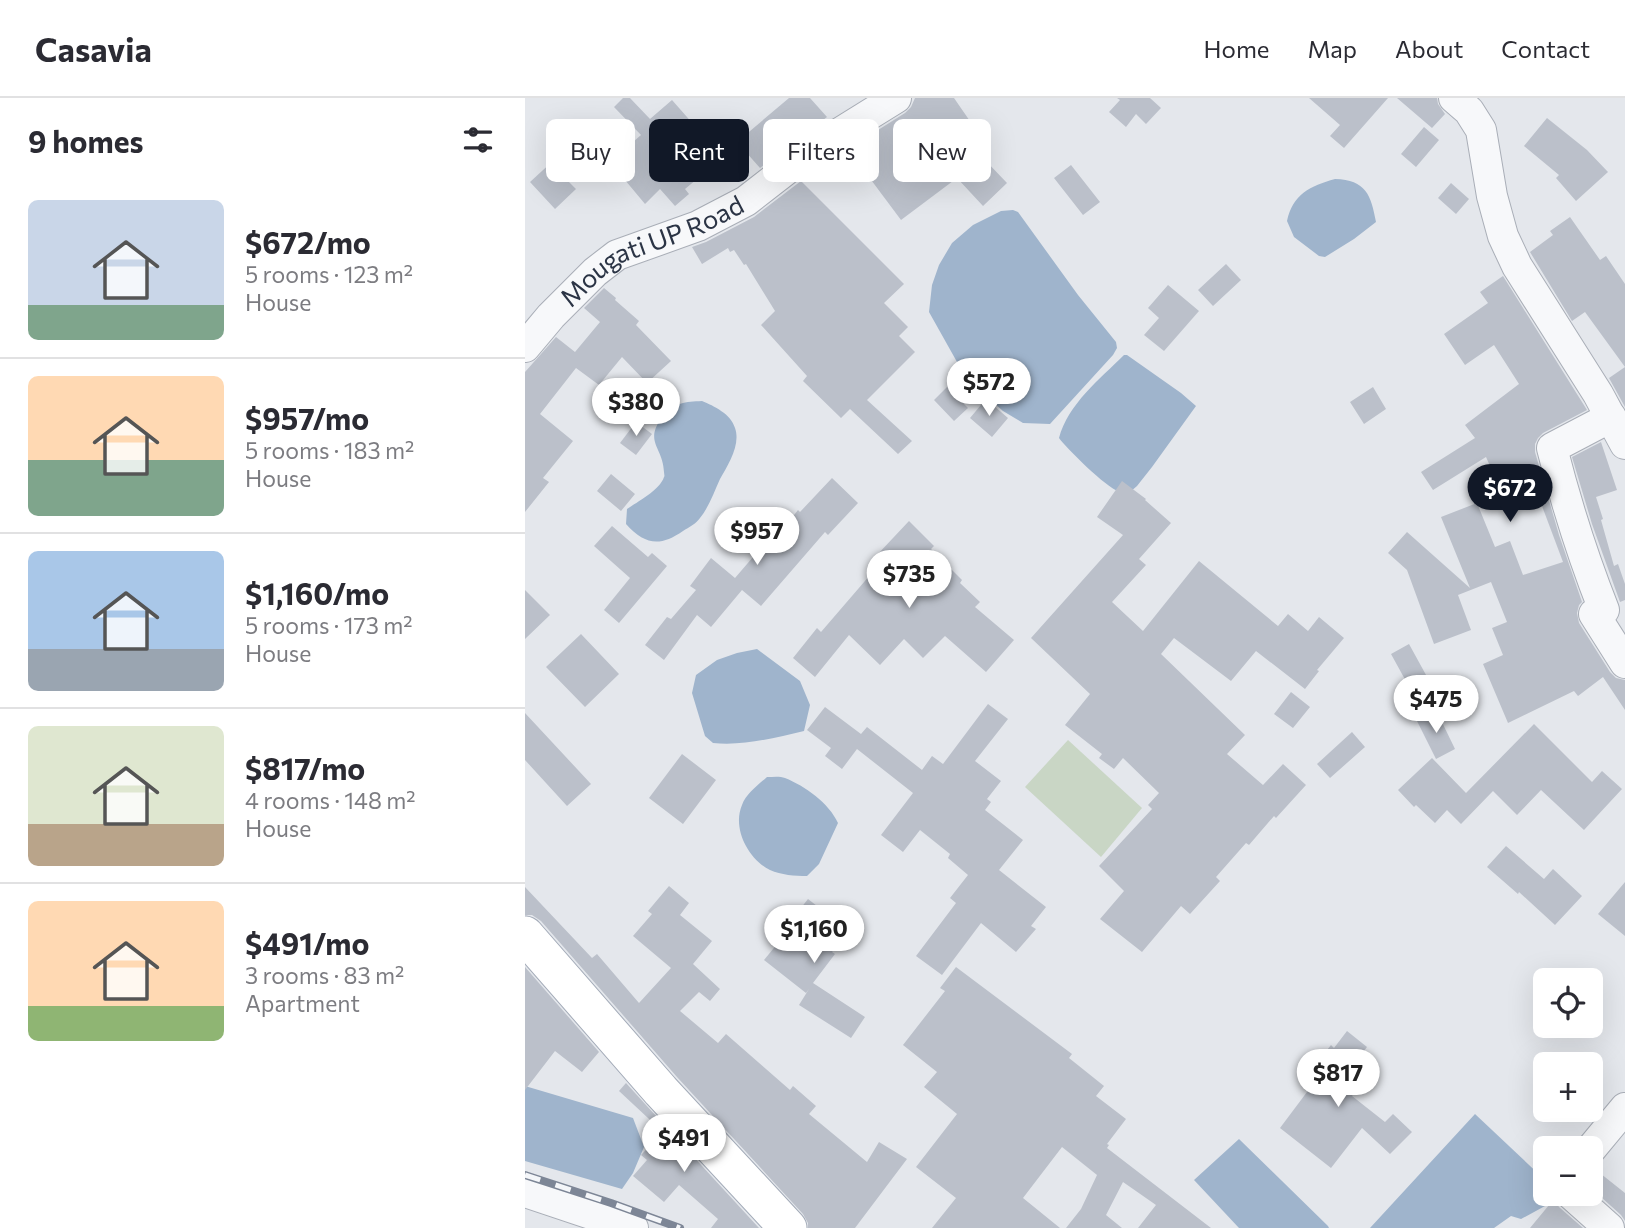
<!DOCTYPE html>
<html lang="en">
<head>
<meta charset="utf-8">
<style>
	:root { --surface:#fff; --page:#f7f7f7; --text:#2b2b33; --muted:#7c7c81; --line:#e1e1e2; --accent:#111827 }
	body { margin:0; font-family:Commissioner,sans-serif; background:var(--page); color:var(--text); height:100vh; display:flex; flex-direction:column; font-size:26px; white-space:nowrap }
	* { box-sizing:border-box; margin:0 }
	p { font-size:23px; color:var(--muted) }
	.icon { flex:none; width:38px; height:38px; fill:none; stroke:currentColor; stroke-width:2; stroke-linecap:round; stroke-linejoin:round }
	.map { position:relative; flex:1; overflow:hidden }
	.panel { display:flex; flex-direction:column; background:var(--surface); width:525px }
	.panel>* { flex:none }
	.top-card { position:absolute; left:21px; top:21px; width:665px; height:63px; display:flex; gap:14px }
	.tools { position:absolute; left:1008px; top:870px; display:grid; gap:14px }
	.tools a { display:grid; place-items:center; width:70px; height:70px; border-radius:10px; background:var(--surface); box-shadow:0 7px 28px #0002; font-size:35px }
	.price { position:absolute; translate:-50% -60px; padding:0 16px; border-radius:24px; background:#fff; color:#222; font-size:23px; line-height:46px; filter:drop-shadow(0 2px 4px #0008) }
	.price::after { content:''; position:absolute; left:50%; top:42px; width:21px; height:16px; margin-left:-10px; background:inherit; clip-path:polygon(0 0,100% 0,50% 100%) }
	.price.on { background:var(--accent); color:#fff }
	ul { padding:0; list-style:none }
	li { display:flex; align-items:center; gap:21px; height:175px; padding:0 28px }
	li+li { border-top:2px solid var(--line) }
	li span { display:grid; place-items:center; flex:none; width:196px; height:140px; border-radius:10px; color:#555 }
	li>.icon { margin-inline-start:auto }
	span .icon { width:84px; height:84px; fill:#fffc; stroke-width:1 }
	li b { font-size:30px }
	h2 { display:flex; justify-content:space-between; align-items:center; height:84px; padding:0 28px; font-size:30px }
	.tag { padding:0 24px; border-radius:10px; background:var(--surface); box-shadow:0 7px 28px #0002; font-size:24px; line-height:63px }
	.tag.on { background:var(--accent); color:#fff }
	header { display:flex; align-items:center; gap:42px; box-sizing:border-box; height:98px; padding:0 35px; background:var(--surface); border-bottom:2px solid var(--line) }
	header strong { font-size:33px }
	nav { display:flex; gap:38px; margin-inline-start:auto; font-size:24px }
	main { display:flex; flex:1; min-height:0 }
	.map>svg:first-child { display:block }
</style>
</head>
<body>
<header>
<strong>Casavia</strong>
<nav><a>Home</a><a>Map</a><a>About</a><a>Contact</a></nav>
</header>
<main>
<section class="panel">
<h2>9 homes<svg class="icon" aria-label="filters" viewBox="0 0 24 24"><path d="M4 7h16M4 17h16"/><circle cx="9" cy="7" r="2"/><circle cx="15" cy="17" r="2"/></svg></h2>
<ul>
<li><span style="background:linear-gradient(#c9d6e8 75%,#7fa58c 0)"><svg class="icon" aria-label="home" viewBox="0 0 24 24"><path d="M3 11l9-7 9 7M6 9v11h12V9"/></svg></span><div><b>$672/mo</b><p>5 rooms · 123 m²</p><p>House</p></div></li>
<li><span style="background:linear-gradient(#ffd9b3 60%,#7fa58c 0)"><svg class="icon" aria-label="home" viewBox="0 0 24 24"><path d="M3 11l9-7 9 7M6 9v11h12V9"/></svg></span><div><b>$957/mo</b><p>5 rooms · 183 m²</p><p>House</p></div></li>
<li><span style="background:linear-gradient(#a9c7e8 70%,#9aa5b1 0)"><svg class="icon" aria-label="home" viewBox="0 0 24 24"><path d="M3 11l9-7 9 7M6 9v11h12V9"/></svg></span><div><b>$1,160/mo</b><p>5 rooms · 173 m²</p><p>House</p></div></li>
<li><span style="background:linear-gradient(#dfe7d0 70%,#b9a48a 0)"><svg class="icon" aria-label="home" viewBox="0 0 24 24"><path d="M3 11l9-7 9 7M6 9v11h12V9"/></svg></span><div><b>$817/mo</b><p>4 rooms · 148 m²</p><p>House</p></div></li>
<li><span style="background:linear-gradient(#ffd9b3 75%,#8fb573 0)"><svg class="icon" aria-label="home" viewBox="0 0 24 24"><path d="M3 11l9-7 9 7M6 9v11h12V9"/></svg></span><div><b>$491/mo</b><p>3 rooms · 83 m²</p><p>Apartment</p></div></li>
</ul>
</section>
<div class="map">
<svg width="1100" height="1130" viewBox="0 0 1100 1130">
	<rect width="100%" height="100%" fill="#e4e7ec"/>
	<path fill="#c9d6c5" d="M543,642L617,710L576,759L500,689Z"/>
	<path fill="#9fb4cc" d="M810,81C841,82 846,97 851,124L829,141L800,159L794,158L769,139L762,123C768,96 785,88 810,81Z
		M488,112L493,114L553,197L591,244L592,250L588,257L525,326L498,325L478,313L441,280L404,214L407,187L414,167L427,145L448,127L476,113Z
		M599,257H602L656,295L671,308L627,369L612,388L605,394C601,394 597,394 593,393C582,390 541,350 534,340C543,306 575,281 599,257Z
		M177,303C189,308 206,316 210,330C216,347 203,367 195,381C189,394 184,409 175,420C171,426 164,429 158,433C135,449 120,447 101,426L102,411C112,404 135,392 139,379C140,378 139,376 139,374C138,348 118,344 138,318C150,304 160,304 177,303Z
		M232,551L275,583L285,607L279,633C249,640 219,648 188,645L180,638L167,595L171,577L192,562L212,555Z
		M242,679C248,679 255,678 260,680C280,688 304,705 313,725L294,766L282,778C270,778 256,777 245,772C223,761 207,730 217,707C221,696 233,687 242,679Z
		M0,988L108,1020L119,1049L108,1075L97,1091L0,1063Z
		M950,1016L1020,1082V1096H1023L1020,1108L996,1121L986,1118L969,1130H845Z
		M714,1041L803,1128L804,1130H714L669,1082Z"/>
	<path fill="#bbc0ca" d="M98,0H105L125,21L147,2L184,44L195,35L208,51L160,91L164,96L150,108L135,91L120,106L85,64L116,37L89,9Z
		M264,0H285L302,19L235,70L212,44Z
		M390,0H429L449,29L437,38L482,85L458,108L432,80L376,122L323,51L380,15L386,9Z
		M592,0H625L636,10L621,26L611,16L601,29L584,14L595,2Z
		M784,0H863L819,50L805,38L815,27Z
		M872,0H912L913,6L920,16L907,30Z
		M1022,20L1062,52L1083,74L1051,103L1031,80L1034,77L999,48Z
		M899,29L914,42L891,69L876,56Z
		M42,50L58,67L42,82L51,91L30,111L5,84Z
		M546,67L575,104L558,117L529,80Z
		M276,83L379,186L359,205L383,229L374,238L390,254L342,302L387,343L373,356L325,311L316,320L278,283L282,278L236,227L250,213L221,166L219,167L209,152L205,154L203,150L177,166L167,149L181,144L229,119Z
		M926,85L944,101L931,116L913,100Z
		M1045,119L1075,162L1081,158L1100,186V269L1060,214L1047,223L1005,154L1028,137L1025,133Z
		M701,166L716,182L688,208L673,192Z
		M978,178L1062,312L1018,335L1013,340L1010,346V354L1034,437L1057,504L1054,507L1052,515L1054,525L1085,574L1091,580L1100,582V612L1078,579L1053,598L1049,593L983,625L958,566L978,557L967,530L982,524L966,484L933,497L946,532L909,546L882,472L863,455L882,434L945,490L916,419L952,405L970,449L985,443L998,477L1038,464L1008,384L978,397L961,359L908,392L896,374L950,340L940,327L994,286L969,247L940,267L919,236L963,205L955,194Z
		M643,187L674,213L639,253L619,237L634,220L623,210Z
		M79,190L91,200L90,202L114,223L111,227L146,263L122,285L97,259L74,287L51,270L15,316L48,343L18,380L24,384L0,414V274L31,239L50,254L75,224L59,210Z
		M1100,269V309L1084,280Z
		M422,289L443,310L429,323L409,302Z
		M848,289L861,311L839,326L825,304Z
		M461,301L483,320L467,339L445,320Z
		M111,324L127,336L111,357L95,345Z
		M1076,344L1092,392L1071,399L1078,421L1076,422L1089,468L1093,466L1100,486V502L1095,504L1067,426L1047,359Z
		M86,376L110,396L96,413L72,393Z
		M307,380L333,405L303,437L300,434L236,508L217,492L186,529L172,517L139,562L120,547L142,519L146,521L171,492L165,488L186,460L210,480L259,423L262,426L273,412L275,414Z
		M597,383L621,401L620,402L646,425L614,461L621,467L587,504L618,533L674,463L753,528L763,516L783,533L794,519L819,540L792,572L794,573L780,591L731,553L706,583L649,540L636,556L720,637L702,656L738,687L758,666L781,687L751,720L749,718L724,747L721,745L691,779L695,783L665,816L656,808L617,854L575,821L599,793L574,768L627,711L623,707L634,695L598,660L589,671L574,660L577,656L540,627L565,596L506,540L598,437L572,419Z
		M384,423L409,448L406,451L437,482L435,485L455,504L450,509L489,542L461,574L420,538L398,560L379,541L355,567L324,537L290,579L268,560L292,530L296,534L358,462L352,457Z
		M87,428L123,459L127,455L142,468L94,525L79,512L105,480L69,448Z
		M0,492L25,517L0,541Z
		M56,536L94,576L60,609L21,569Z
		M884,546L906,586L888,596L866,556Z
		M766,594L785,609L768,630L749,616Z
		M463,606L483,621L450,663L476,683L462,701L466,704L460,712L498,742L474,772L521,809L506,828L511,831L491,854L456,825L417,877L391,858L431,805L425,800L443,777L423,760L425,756L395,732L378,754L356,737L388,695L332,651L317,671L300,658L306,650L282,632L300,609L336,636L342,629L397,672L407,658L418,666Z
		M912,614L930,651L911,661L892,623Z
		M0,615L66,686L42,708L0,662Z
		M1009,626L1067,684L1077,673L1097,691L1059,732L1016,692L992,717L968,693L936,726L922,712L910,725L891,707L889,709L873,692L907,660L941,695Z
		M827,634L840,649L805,680L792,666Z
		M157,656L191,682L158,726L124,700Z
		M981,748L1019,781L1028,771L1057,798L1030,827L994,794L993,796L962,769Z
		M1100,784V838L1073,816Z
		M144,788L164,805L155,817L187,843L168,866L195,891L185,903L174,894L155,913L193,945L201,936L265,992L268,988L291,1008L284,1016L342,1064L354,1044L382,1061L330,1130H283V1125L278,1116L152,979L16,823L7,817H0V789L67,860L72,856L114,905L146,870L108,838L127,816L123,813Z
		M283,801L324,833L307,854L310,856L288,885L340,919L326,940L274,907L284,891L281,895L239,862L271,823L268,820Z
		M0,869L74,954L57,974L30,953L0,992Z
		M431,869L547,956L544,960L579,988L571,998L601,1021L582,1046L584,1047L582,1050L686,1130H613L631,1107L598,1084L581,1117L597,1130H541L556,1111L572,1077L537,1049L498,1100L535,1130H407L431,1100L391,1069L432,1016L399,989L412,974L378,947L420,893L415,890Z
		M822,933L842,949L829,966L832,968L817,986L829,995L827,998L860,1024L868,1016L887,1034L865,1056L837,1030L806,1070L755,1030L785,990L777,984L806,947L809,950Z
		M101,985L121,1007L234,1130H186L193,1121L154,1087L139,1104L108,1078L122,1062L116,1057L138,1034L94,993Z
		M1066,1068L1100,1095V1123L1096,1117L1066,1090Z
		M1029,1101L1034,1109L1058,1130H1005Z"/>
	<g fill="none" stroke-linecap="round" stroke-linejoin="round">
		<g stroke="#a9aeb7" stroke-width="32">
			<g id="minor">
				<path d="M929,0L944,13L956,32L967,98L978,138L992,168L1073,296L1100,346"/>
				<path id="s1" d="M0,249L26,218L70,174L92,157L173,128L221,103L284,54L371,0"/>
				<path d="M1086,319L1027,350C1041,405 1058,459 1079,512L1069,516L1100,565"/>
				<path d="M1066,1051L1100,1010"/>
				<path d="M0,1094L108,1130"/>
				<path d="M1046,1096L1084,1130"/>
			</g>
		</g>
		<g stroke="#a3abb8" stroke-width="39">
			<path id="major" d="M0,837L136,993L263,1130"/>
		</g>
		<use href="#minor" stroke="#f7f8fa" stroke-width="30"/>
		<use href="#major" stroke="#fff" stroke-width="37"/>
		<g stroke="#7d8696" stroke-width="8">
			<path id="rail" d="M0,1077L86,1105L155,1130"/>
		</g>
		<use href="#rail" stroke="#f4f6f9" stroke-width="5" stroke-dasharray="16" stroke-linecap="butt"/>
	</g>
	<g text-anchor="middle" stroke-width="6" stroke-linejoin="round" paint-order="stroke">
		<g font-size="26" fill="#2b3445" stroke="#f4f6f9">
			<text dy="9" stroke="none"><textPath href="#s1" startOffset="163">Mougati UP Road</textPath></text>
		</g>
	</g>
</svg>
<div class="tools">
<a><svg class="icon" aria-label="locate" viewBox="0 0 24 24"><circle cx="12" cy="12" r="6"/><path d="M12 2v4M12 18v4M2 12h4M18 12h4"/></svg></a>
<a>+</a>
<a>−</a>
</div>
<b class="price" style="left:464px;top:320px">$572</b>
<b class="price" style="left:111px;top:340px">$380</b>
<b class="price on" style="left:985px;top:426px">$672</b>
<b class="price" style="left:232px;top:469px">$957</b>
<b class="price" style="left:384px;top:512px">$735</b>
<b class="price" style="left:911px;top:637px">$475</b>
<b class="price" style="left:289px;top:867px">$1,160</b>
<b class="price" style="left:813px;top:1011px">$817</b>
<b class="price" style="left:159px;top:1076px">$491</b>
<div class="top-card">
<a class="tag">Buy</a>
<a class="tag on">Rent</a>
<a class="tag">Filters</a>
<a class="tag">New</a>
</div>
</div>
</main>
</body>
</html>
